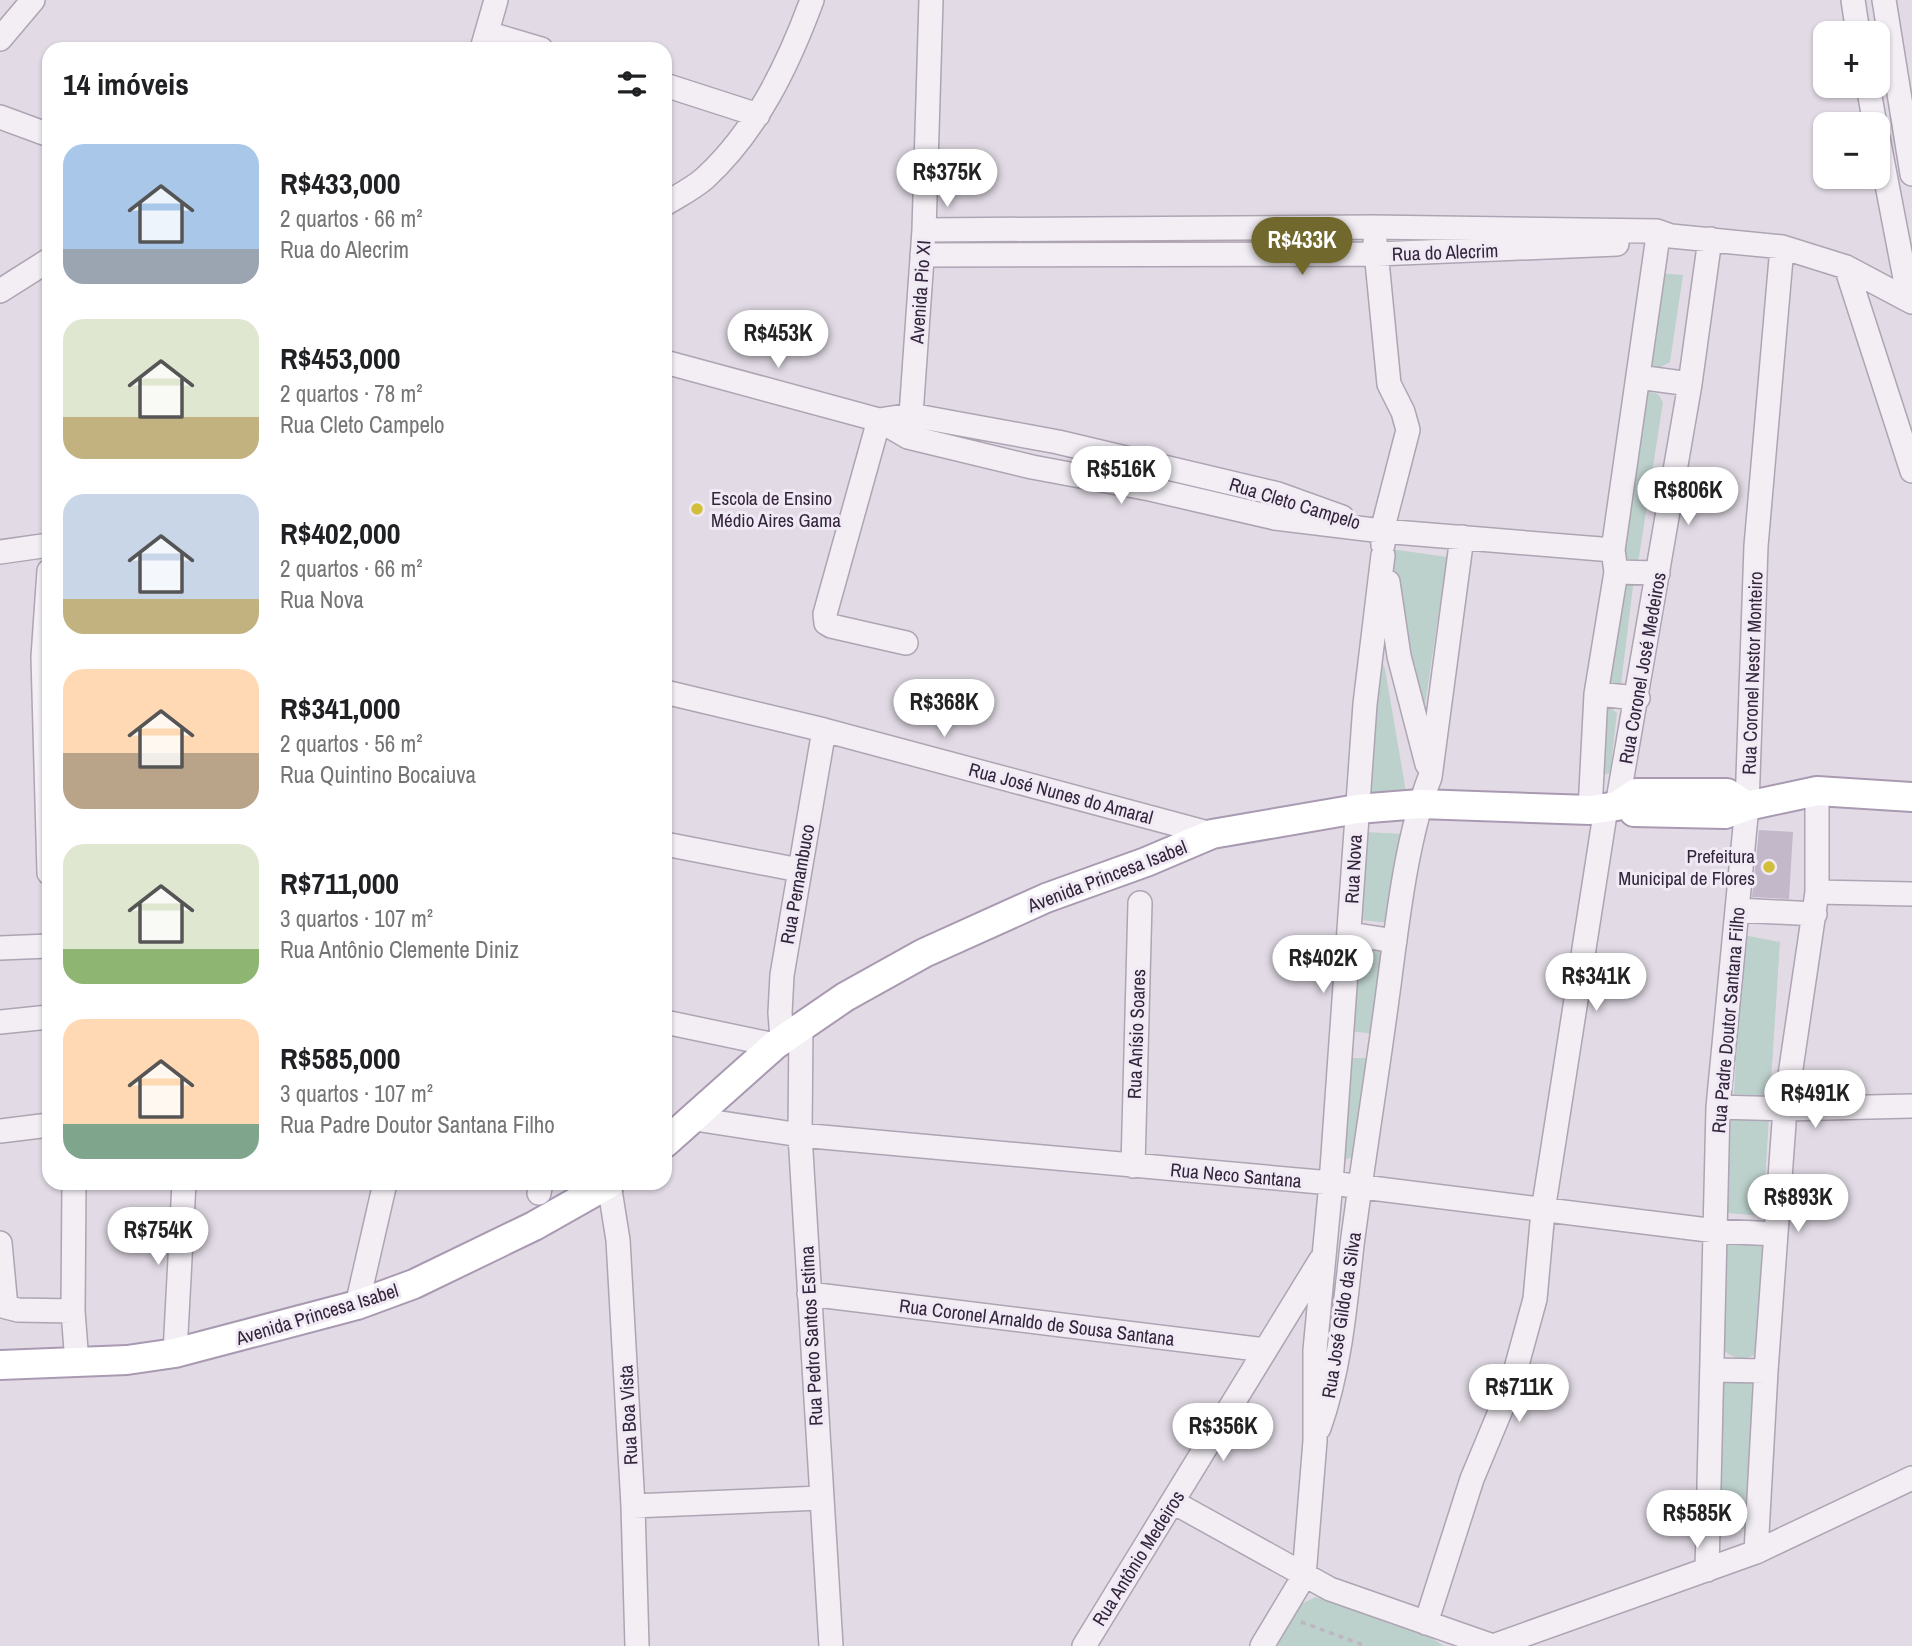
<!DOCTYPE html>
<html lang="pt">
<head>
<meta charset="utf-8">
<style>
	:root { --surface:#fff; --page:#f6f6f6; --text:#202124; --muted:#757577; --accent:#71682d }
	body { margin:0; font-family:"Archivo Narrow",sans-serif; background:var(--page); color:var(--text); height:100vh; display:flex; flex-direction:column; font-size:26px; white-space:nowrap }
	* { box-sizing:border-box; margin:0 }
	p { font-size:23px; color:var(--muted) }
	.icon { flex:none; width:38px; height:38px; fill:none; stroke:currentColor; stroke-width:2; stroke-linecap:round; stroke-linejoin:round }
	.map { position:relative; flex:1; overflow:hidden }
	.drawer { position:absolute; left:42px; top:42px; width:630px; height:1148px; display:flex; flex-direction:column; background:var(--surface); border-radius:21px; box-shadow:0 2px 5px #0004 }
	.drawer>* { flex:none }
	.tools { position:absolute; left:1813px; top:21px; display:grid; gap:14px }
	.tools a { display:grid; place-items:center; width:77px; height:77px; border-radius:14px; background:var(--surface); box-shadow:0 2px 5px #0004; font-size:35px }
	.price { position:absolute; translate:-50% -60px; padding:0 16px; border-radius:24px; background:#fff; color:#222; font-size:23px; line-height:46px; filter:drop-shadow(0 2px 4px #0008) }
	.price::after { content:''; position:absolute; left:50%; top:42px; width:21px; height:16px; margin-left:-10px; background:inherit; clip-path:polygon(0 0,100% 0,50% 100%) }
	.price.active { background:var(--accent); color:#fff }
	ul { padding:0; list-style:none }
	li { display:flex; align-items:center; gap:21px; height:175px; padding:0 21px }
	li span { display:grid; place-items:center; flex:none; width:196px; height:140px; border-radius:21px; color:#555 }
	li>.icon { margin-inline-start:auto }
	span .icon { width:84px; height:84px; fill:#fffc; stroke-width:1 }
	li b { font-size:30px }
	h2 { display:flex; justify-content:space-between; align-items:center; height:84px; padding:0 21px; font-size:30px }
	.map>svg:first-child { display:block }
</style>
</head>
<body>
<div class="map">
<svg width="1912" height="1646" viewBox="0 0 1912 1646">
	<rect width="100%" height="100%" fill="#e2dbe6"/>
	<path fill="#bcd0cc" d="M1647,272L1683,275L1670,362L1659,368L1646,366Z
		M1646,391L1658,394L1663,402L1639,557L1636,563L1629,565L1619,554Z
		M1391,549L1447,557L1424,712L1419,720Z
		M1618,583H1632L1633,586L1621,684L1618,685L1607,684Z
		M1379,654L1385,669L1406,792L1369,796Z
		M1611,708L1617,713L1610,773L1603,775L1605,709Z
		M1365,832L1405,834L1391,923L1360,920Z
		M1743,935L1780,942L1770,1096L1734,1094Z
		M1360,946L1387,953L1374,1034L1351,1031Z
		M1350,1058H1373L1361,1154L1344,1160Z
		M1731,1116H1769L1763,1216L1727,1213Z
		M1727,1243L1766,1245L1759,1352C1746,1361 1735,1360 1723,1350Z
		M1723,1376L1754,1377L1749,1526C1739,1533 1729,1532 1720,1523Z
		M1316,1597L1335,1601L1430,1637L1444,1646H1272L1301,1604Z"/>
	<path fill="#c3b8c9" d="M1759,830L1793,832L1789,899L1752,897Z"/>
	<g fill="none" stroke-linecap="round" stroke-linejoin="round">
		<g stroke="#aea4b3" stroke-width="26">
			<path id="minor" d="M1853,0L1858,33
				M1884,0L1912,174
				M487,33L541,49
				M0,39L33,0
				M482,49L496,0
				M665,85L758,115
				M1868,86L1875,124
				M0,117L49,135
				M1878,138L1909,299
				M665,204C678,196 694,188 705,178C757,130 788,65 812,0
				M924,230L1372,227L1657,231L1671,236L1782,247L1846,267L1912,302
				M1375,241L1389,384L1403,412L1408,430L1382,531L1383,545
				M922,255L1377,254L1617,244
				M1846,267L1912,471
				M0,291L49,260
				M665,362L879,420L908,437L1032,467L1150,489L1275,518L1382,531L1613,550
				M1638,377L1690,384
				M911,415L924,230L931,0
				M879,420L911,415L1058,442L1278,494L1342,517
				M879,420L825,614L826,623L831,626L906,643
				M0,552L49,545
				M49,571L43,657L49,873
				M1616,572L1658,573
				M1388,582L1399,656L1427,764
				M665,692L824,730L1212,834
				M1596,694L1638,698
				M1617,806L1690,384L1710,239
				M1590,810L1596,694L1616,572L1613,550L1657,243
				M665,844L799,870
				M1817,892L1912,894
				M1738,910L1815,914
				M1350,934L1395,941
				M0,948L49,946
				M0,1022L49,1017
				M665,1022L775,1045
				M801,1026L800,1135L831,1646
				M782,1039L780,1013L782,975L824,730
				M1718,1107L1785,1109L1912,1106
				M695,1119L800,1135L1331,1183L1716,1231L1776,1234
				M0,1131L49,1125
				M1133,1166L1140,903
				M74,1183L73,1311L77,1363
				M609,1184L618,1240L633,1506L637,1646
				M539,1193L541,1183
				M0,1243L6,1307L18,1310L73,1311
				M809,1294L1265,1350
				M357,1305L385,1183
				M175,1353L184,1183
				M1713,1370L1766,1371
				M1319,1428C1340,1369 1345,1307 1352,1245C1363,1160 1377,1076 1388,992C1397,925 1406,839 1430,777L1462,537
				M1173,1502L1330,1589L1493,1646
				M633,1506L820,1498
				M1756,1552L1766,1371L1785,1109L1817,892V791
				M1707,1570L1718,1107L1747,806L1756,546L1782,247
				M1426,1623L1472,1479L1512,1383L1535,1299L1543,1211L1606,808
				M1084,1646L1320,1261
				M1262,1646L1304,1576L1315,1441V1350L1331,1183L1365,704L1383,555
				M1493,1646L1756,1552L1912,1478"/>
		</g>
		<g stroke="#a99ab2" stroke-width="32">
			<path id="major" d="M1634,812L1725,814L1747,806L1817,791L1912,797
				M665,1143L775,1045L845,997L924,953L1046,898L1146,862L1212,834L1357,809L1420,804L1590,810L1617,806L1636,793H1727L1747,806
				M0,1365L127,1360L175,1353L357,1305L414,1284L534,1226L610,1183"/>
		</g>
		<path stroke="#bdb6c1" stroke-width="3.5" stroke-dasharray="5 5" stroke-linecap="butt" d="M1301,1622L1366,1646"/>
		<use href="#minor" stroke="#f2eef4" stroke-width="23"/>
		<use href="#major" stroke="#fff" stroke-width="28"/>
	</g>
	<g fill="#d3be39" stroke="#f0eaf4" stroke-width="2.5">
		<circle cx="697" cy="509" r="7"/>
		<circle cx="1769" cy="867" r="7"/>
	</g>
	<g text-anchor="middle" stroke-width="6" stroke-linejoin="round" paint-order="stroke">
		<g font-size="19" fill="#34253d" stroke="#f0eaf4">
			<text transform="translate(1445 252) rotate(-2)" y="7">Rua do Alecrim</text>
			<text transform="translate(920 292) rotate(-86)" y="7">Avenida Pio XI</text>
			<text transform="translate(1295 503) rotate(17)" y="7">Rua Cleto Campelo</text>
			<text transform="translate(1642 668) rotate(-80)" y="7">Rua Coronel José Medeiros</text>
			<text transform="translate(1752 673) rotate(-88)" y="7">Rua Coronel Nestor Monteiro</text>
			<text transform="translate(1061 793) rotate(15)" y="7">Rua José Nunes do Amaral</text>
			<text transform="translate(1353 869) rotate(-87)" y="7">Rua Nova</text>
			<text transform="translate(1107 876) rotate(-21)" y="7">Avenida Princesa Isabel</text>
			<text transform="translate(797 884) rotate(-80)" y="7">Rua Pernambuco</text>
			<text transform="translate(1728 1020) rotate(-85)" y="7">Rua Padre Doutor Santana Filho</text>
			<text transform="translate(1136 1034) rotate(-88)" y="7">Rua Anísio Soares</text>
			<text transform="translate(1236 1175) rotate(5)" y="7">Rua Neco Santana</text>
			<text transform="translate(317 1314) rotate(-17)" y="7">Avenida Princesa Isabel</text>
			<text transform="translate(1341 1315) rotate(-81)" y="7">Rua José Gildo da Silva</text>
			<text transform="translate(1037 1322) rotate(7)" y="7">Rua Coronel Arnaldo de Sousa Santana</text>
			<text transform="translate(811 1336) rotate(-93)" y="7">Rua Pedro Santos Estima</text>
			<text transform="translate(628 1415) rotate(-93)" y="7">Rua Boa Vista</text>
			<text transform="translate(1138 1558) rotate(-58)" y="7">Rua Antônio Medeiros</text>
		</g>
		<g font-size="19" fill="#34253d" stroke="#f0eaf4" text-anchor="start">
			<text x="711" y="505">Escola de Ensino<tspan x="711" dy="22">Médio Aires Gama</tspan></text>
			<text x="1755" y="863" text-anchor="end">Prefeitura<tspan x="1755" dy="22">Municipal de Flores</tspan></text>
		</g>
	</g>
</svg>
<div class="tools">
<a>+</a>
<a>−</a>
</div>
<b class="price" style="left:947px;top:209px">R$375K</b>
<b class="price active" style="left:1302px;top:277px">R$433K</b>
<b class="price" style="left:778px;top:370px">R$453K</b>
<b class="price" style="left:1121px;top:506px">R$516K</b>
<b class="price" style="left:1688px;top:527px">R$806K</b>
<b class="price" style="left:944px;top:739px">R$368K</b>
<b class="price" style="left:1323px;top:995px">R$402K</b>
<b class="price" style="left:1596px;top:1013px">R$341K</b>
<b class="price" style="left:1815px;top:1130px">R$491K</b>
<b class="price" style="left:1798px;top:1234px">R$893K</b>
<b class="price" style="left:158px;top:1267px">R$754K</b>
<b class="price" style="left:1519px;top:1424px">R$711K</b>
<b class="price" style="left:1223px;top:1463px">R$356K</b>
<b class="price" style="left:1697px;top:1550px">R$585K</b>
<section class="drawer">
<h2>14 imóveis<svg class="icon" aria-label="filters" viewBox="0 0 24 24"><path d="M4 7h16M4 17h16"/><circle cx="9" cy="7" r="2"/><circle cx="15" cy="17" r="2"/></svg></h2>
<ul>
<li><span style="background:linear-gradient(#a9c7e8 75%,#9aa5b1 0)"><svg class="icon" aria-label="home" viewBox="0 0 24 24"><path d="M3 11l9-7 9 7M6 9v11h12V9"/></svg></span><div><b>R$433,000</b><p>2 quartos · 66 m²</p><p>Rua do Alecrim</p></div></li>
<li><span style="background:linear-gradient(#dfe7d0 70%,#c2b280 0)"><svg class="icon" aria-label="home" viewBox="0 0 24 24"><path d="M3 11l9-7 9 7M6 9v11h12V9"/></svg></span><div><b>R$453,000</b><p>2 quartos · 78 m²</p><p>Rua Cleto Campelo</p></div></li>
<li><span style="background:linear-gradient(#c9d6e8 75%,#c2b280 0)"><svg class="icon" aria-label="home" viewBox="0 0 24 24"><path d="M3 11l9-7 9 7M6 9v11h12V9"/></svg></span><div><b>R$402,000</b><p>2 quartos · 66 m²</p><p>Rua Nova</p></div></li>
<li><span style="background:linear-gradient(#ffd9b3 60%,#b9a48a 0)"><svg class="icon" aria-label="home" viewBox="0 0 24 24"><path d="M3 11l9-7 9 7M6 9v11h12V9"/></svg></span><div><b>R$341,000</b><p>2 quartos · 56 m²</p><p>Rua Quintino Bocaiuva</p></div></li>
<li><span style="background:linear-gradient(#dfe7d0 75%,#8fb573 0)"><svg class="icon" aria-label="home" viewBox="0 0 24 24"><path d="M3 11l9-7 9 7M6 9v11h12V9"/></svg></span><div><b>R$711,000</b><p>3 quartos · 107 m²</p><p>Rua Antônio Clemente Diniz</p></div></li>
<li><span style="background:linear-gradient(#ffd9b3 75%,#7fa58c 0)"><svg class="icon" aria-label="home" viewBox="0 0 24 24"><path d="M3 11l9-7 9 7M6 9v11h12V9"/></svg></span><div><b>R$585,000</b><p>3 quartos · 107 m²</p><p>Rua Padre Doutor Santana Filho</p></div></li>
</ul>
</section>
</div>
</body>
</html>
